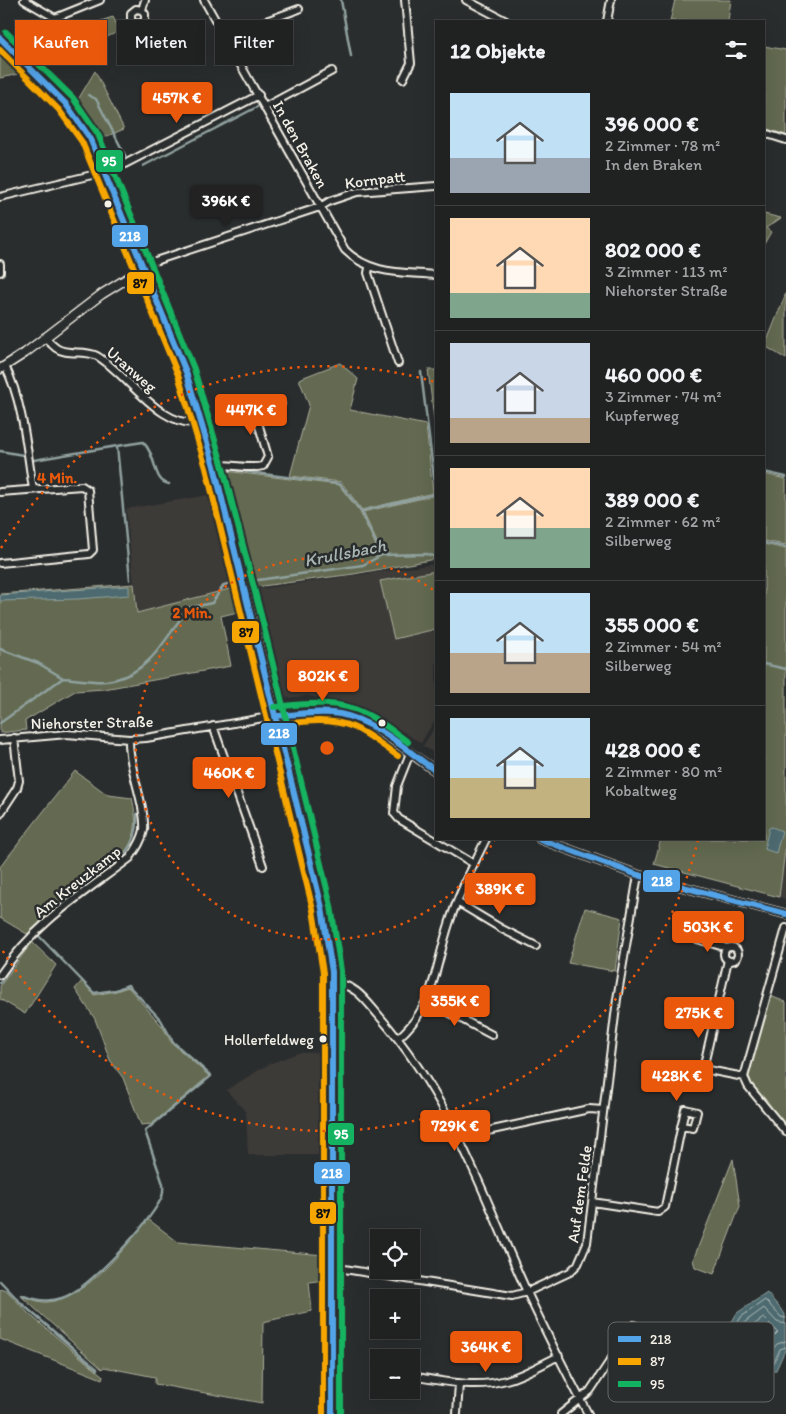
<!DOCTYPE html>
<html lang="de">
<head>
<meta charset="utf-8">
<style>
	:root { --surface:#202222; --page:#282a2a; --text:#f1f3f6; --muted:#a2a4a5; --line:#3d3f40; --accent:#ea580c }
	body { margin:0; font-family:Itim,sans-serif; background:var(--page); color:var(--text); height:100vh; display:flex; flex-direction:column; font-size:19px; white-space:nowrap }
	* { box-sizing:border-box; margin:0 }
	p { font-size:16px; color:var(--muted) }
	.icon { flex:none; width:28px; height:28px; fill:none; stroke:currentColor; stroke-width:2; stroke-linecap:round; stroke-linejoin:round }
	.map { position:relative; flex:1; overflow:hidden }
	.details { position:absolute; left:435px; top:20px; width:330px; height:820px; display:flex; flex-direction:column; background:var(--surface); border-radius:0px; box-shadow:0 5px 20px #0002,0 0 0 1px var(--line) }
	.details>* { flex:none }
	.top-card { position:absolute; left:15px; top:20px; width:345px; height:45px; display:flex; gap:10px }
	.buttons { position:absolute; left:370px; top:1229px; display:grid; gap:10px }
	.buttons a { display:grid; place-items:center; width:50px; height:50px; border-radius:0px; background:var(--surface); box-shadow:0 5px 20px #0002,0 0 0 1px var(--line); font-size:25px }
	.price { position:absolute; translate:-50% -42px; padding:0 11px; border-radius:5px; background:var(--accent); color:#fff; font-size:16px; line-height:32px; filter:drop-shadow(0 1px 2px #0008) }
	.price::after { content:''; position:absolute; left:50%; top:30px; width:15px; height:11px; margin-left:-8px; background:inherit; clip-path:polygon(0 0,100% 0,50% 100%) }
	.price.active { background:#222; color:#fff }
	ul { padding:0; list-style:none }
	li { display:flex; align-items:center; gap:15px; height:125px; padding:0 15px }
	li+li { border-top:1px solid var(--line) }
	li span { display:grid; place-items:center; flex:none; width:140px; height:100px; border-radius:0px; color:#555 }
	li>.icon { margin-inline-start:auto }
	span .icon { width:60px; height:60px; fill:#fffc; stroke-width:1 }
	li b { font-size:21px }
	h2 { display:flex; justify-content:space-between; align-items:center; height:60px; padding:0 15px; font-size:21px }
	.pill { padding:0 18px; border-radius:0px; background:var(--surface); box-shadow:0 5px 20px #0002,0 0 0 1px var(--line); font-size:18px; line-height:45px }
	.pill.active { background:var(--accent); color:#fff }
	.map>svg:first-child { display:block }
</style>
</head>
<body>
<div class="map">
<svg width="786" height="1414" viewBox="0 0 786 1414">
	<rect width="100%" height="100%" fill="#2a2d2e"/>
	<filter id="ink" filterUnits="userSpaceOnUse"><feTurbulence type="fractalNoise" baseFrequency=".02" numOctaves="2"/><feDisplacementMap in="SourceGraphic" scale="10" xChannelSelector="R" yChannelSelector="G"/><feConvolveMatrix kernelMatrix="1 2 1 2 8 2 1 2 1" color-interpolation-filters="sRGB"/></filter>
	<g filter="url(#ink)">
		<path fill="#3d3a39" d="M215,494L237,587L137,613L126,509Z
			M436,564V718L421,743L363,707L308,696L284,698L258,589Z
			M436,725V754L423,746Z
			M786,843V899L779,897Z
			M326,1052L325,1155H248L246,1112L226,1090L269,1064L298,1053Z"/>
		<path fill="#636b51" stroke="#acae9c" d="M675,0H731L728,21H670Z
			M113,17L120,31L85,47L73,39L79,28Z
			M764,46L786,50V135L764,128Z
			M0,49L24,73L0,78Z
			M95,71L124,129L98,140L76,103Z
			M764,214L781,218L766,228L771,232L764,244Z
			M786,293V359L765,346Z
			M340,363L358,379L350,410L426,425L433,493L362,510L341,482L290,476L309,405L299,379Z
			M428,370H436V435Z
			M225,471L339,485L360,512L380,554L382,553L363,512L436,495V559L354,574L255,587Z
			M764,474L786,479V545L764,541Z
			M764,544L786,549V843L779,897L654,864L661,839H764Z
			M436,571V629L394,639L380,581Z
			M134,584L137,613L237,587L242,611L221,616L231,666L104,689L75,691L25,721L26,730L0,733V594Z
			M75,771L108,795L132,798C137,819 138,834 125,852L54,909L27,934L0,918V867Z
			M585,908L622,918L615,971L568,963Z
			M32,942L56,965L25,1014L0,999V986Z
			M82,981L94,995L116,991L128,987L163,1027L171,1042L209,1076L152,1124L141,1125L123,1078L110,1060L95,1019L75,989Z
			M770,996L786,1002V1126L752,1085L749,1076Z
			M733,1159L740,1206L714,1274L695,1267L693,1260Z
			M148,1219L178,1242L324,1255V1280L309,1282L312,1311L263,1322L262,1403L155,1384V1377L104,1367L102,1369L22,1297C30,1297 38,1303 48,1302C88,1297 124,1249 148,1219Z
			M0,1289L7,1291L29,1314L103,1376L102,1379L0,1339Z"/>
		<path fill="#4d6b6f" stroke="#90a19f" d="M129,586V595L78,599L0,601V595Z
			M772,827L782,831L776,853L764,849L769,828Z
			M767,1293L785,1314V1350L776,1370L768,1372L748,1356L727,1330L737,1313Z"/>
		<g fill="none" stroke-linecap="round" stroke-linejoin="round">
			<path stroke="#b1bbb8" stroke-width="1" d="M764,1318L778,1332L765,1345L750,1328Z
				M786,1318L781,1317L765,1300L741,1317L734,1329L752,1352L769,1366L773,1365L780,1349L786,1347
				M786,1324L777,1322L764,1308L746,1321L741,1329L756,1348L767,1356L777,1344L786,1341"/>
			<path stroke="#90a19f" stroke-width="2.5" d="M341,0L351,56
				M88,95L96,99L126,157
				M143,166L257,107
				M421,372L436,494
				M117,446L143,442C158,457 152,481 169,484
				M0,451L23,455
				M34,460L117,446L130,580
				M225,469L340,484L361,511L382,555
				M764,472L786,477
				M361,511L435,494
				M764,543L786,547
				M258,580L363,565L382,555L427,554L436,557
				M0,649L38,663L63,678
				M764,664L786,669
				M0,723L63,678C77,679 93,682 106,681C149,676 165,639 188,608L212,603L224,585L235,582
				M83,888C110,867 140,853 137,814
				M0,983L19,955
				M0,1281L22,1304L97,1369
				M21,1295C35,1300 48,1303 62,1298C89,1289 148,1224 161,1199C164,1194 163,1189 163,1184L145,1131L211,1076L173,1042L161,1020L128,985L116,990L94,993L37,934"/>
			<g stroke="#f4f1e8" stroke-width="10">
				<path id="minor" d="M24,0L55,18L100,0
					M204,0L345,250C370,275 403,272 436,275
					M466,0L506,21
					M142,10L136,9L131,13V19L134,23L140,24L145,20V14L142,10L145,0
					M607,21L611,0
					M225,36L299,9
					M403,79L411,63L405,0
					M265,107L332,71
					M764,133L786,140
					M0,197L113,170L259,95
					M0,264V272
					M144,268L152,262L320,207L330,201L357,192L436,186
					M369,268L368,273L398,363
					M45,337C48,341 52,345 56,348C67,356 85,349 97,356C129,375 161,431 202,422
					M5,366C23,401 27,451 33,489
					M214,466C231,463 247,470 263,466L268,457L255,412L281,404
					M0,492L82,486L88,490L93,550L89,554L0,563
					M213,726L263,866
					M0,740L67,734L129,739L146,738L275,716
					M410,753L397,786L394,813L399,819L474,864
					M0,814L17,788L19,781L14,738
					M457,902L502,929L536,946
					M786,928L744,1077L748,1086L786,1132
					M697,939L727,948
					M724 954a7 7 0 1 1 14 0a7 7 0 1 1-14 0Z
					M728,960L703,1069L744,1077
					M0,975C36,922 80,896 130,858C136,849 142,841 144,830C146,805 128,768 129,739
					M333,983C356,984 366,1001 380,1017C453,1101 482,1193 527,1292C546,1333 567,1374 588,1414
					M427,1001L492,1035
					M398,1038C435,1007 435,966 449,924C458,894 473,866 486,839
					M460,1137L589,1109L603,1110
					M592,1202L658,1212L665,1207L685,1109L697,1112L693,1128L681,1126
					M332,1267L512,1296L527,1292L570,1272L578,1264L587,1243L617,999L638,875
					M411,1376C442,1381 475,1389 506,1380C525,1375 542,1364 559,1356
					M457,1414L459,1383
					M561,1414L590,1391L634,1325"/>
			</g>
			<g stroke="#f4f1e8" stroke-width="11">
				<path id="tertiary" d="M0,38L66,104L90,138L186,372L214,466L254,625L322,908L332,972V1414
					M0,369L25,353L102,294L144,268
					M275,716C297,715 319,710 341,714C372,721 409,753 436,771
					M540,839L638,875L786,914"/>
			</g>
			<use href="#minor" stroke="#2a2d2e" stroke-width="6"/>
			<use href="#tertiary" stroke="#2a2d2e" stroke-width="8"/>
			<g stroke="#2a2d2e" stroke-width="10">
				<path id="bus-1" d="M0,38L66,104L90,138L186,372L214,466L322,908L332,972V1414
					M275,716C296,715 319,710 340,714C376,721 407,751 436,771
					M540,839L638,875L786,914"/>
			</g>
			<g stroke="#2a2d2e" stroke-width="10">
				<path id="bus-2" d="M0,50L59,110L82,142L178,375L206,468L313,910L323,973V1414
					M276,725C301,722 329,717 353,727C369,734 383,746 398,756"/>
			</g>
			<g stroke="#2a2d2e" stroke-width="10">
				<path id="bus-3" d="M6,32L73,98L98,134L194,369L222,464L263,623L331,906L341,971V1414
					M274,707C305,704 337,699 366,714C381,721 394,732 408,742"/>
			</g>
			<use href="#bus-1" stroke="#53a3e8" stroke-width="6"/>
			<use href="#bus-2" stroke="#f7a600" stroke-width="6"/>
			<use href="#bus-3" stroke="#13b361" stroke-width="6"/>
		</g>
	</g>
	<g fill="none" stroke="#e8590c" stroke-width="2.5" stroke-dasharray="2.5 5">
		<path d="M495 839A191 191 0 1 1 435 591"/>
		<path d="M698 840A382 382 0 0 1 1 948M1 548A382 382 0 0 1 435 382"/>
	</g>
	<g fill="#f4f1e8" stroke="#2a2d2e" stroke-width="2">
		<circle cx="108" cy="204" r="4.5"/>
		<circle cx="382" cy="723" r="4.5"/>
		<circle cx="323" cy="1039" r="4.5"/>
	</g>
	<g text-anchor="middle" stroke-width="5" stroke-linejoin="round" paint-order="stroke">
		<g font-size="15" fill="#f4f1e8" stroke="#2a2d2e" text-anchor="end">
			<text x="314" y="1045">Hollerfeldweg</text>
		</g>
		<g font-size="16" fill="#f4f1e8" stroke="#2a2d2e">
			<text transform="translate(301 144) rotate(61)" y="6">In den Braken</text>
			<text transform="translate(375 179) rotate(-7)" y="6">Kornpatt</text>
			<text transform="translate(132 369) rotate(41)" y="6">Uranweg</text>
			<text transform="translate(92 722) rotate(-1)" y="6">Niehorster Straße</text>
			<text transform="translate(77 881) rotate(-38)" y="6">Am Kreuzkamp</text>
			<text transform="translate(579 1194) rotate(-82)" y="6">Auf dem Felde</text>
		</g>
		<g font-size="18" font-style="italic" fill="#a9b5b2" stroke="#2a2d2e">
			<text transform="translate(345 553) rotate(-11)" y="6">Krullsbach</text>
		</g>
	</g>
	<rect x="608" y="1322" width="166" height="80" rx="8" fill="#2a2d2e" stroke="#676866" stroke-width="1"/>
	<rect x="618" y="1336" width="23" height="6" fill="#53a3e8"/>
	<rect x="618" y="1358" width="23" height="7" fill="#f7a600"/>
	<rect x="618" y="1381" width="23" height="6" fill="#13b361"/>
	<g font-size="14" fill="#f4f1e8">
		<text x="650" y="1344">218</text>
		<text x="650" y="1366">87</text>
		<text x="650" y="1389">95</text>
	</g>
	<circle cx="327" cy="748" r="8" fill="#e8590c" stroke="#2a2d2e" stroke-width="2.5"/>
	<g font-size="15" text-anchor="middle" font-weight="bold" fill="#e8590c" stroke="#2a2d2e" stroke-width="5" stroke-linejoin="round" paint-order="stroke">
		<text x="57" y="483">4 Min.</text>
		<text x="192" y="618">2 Min.</text>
	</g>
	<g stroke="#2a2d2e" stroke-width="2">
		<rect x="95" y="149" width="29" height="24" rx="5" fill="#13b361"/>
		<rect x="111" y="224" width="38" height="24" rx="5" fill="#53a3e8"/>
		<rect x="126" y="271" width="29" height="24" rx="5" fill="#f7a600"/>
		<rect x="231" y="620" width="29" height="24" rx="5" fill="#f7a600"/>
		<rect x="260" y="722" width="38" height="24" rx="5" fill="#53a3e8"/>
		<rect x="642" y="869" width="39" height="24" rx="5" fill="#53a3e8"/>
		<rect x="327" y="1122" width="28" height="24" rx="5" fill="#13b361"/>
		<rect x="313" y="1161" width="38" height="24" rx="5" fill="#53a3e8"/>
		<rect x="309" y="1201" width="28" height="24" rx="5" fill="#f7a600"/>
	</g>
	<g font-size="14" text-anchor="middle" font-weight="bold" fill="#fff">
		<text x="109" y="166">95</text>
		<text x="130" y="241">218</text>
		<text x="279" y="738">218</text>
		<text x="662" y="886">218</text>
		<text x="341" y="1139">95</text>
		<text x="332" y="1178">218</text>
	</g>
	<g font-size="14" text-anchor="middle" font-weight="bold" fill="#111">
		<text x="140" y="288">87</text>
		<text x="246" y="637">87</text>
		<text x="323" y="1218">87</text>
	</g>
</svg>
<div class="buttons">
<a><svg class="icon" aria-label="locate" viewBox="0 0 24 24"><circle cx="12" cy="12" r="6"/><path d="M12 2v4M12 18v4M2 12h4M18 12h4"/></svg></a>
<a>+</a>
<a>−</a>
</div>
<b class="price" style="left:177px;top:124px">457K €</b>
<b class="price active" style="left:226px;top:227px">396K €</b>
<b class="price" style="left:251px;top:436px">447K €</b>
<b class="price" style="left:323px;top:702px">802K €</b>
<b class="price" style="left:229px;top:799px">460K €</b>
<b class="price" style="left:500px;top:915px">389K €</b>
<b class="price" style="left:708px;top:953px">503K €</b>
<b class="price" style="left:455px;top:1027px">355K €</b>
<b class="price" style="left:699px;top:1039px">275K €</b>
<b class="price" style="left:677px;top:1102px">428K €</b>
<b class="price" style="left:455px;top:1152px">729K €</b>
<b class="price" style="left:486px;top:1373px">364K €</b>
<div class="top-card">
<a class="pill active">Kaufen</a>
<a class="pill">Mieten</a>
<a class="pill">Filter</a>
</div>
<section class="details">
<h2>12 Objekte<svg class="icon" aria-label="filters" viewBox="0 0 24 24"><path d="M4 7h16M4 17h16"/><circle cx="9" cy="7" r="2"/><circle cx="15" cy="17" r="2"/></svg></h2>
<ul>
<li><span style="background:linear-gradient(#bfe0f5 65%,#9aa5b1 0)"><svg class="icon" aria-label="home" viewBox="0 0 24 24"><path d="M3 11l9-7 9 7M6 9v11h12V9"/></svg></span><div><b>396 000 €</b><p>2 Zimmer · 78 m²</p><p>In den Braken</p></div></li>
<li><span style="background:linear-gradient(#ffd9b3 75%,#7fa58c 0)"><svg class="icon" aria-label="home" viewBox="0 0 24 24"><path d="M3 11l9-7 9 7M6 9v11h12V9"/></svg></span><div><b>802 000 €</b><p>3 Zimmer · 113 m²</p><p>Niehorster Straße</p></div></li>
<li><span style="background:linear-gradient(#c9d6e8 75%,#b9a48a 0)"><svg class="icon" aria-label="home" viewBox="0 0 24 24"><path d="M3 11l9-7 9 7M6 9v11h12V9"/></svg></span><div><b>460 000 €</b><p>3 Zimmer · 74 m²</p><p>Kupferweg</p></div></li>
<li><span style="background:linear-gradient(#ffd9b3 60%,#7fa58c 0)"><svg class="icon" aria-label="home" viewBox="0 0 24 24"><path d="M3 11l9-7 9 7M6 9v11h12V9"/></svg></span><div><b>389 000 €</b><p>2 Zimmer · 62 m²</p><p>Silberweg</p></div></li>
<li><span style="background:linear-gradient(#bfe0f5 60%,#b9a48a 0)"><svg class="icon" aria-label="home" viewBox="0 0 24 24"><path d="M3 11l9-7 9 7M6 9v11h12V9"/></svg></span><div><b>355 000 €</b><p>2 Zimmer · 54 m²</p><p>Silberweg</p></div></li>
<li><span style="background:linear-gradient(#bfe0f5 60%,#c2b280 0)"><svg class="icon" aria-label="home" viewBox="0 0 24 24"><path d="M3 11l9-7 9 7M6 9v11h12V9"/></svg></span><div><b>428 000 €</b><p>2 Zimmer · 80 m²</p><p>Kobaltweg</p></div></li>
</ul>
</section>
</div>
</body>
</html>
